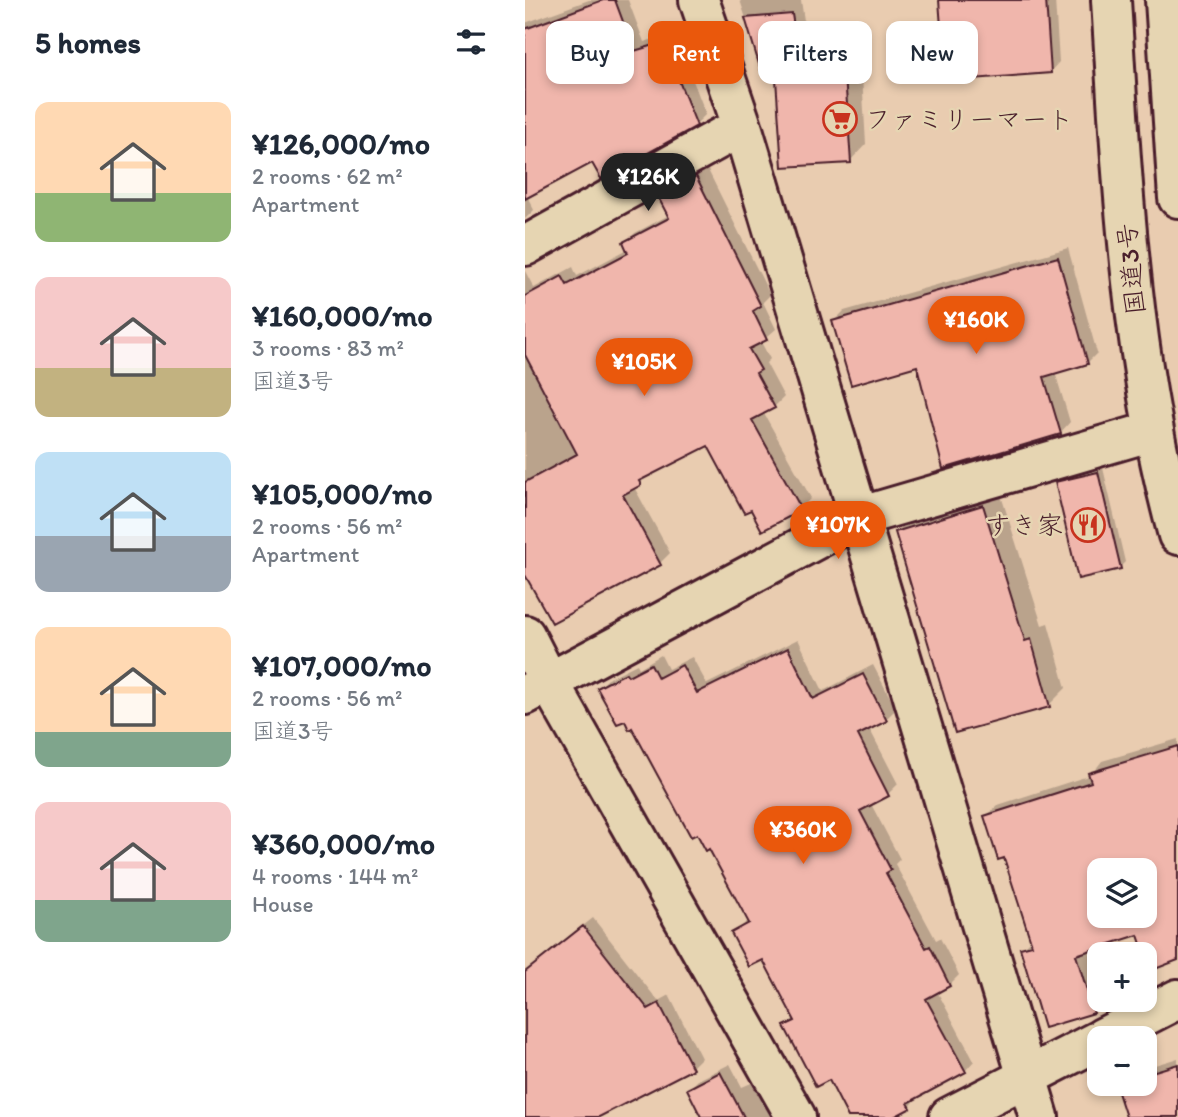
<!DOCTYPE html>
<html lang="en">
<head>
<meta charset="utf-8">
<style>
	:root { --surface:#fff; --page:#f2f2f3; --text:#1f2937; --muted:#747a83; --accent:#ea580c }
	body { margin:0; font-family:Itim,"Klee One",sans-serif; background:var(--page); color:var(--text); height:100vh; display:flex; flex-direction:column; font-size:26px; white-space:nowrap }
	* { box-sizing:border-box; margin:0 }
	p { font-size:23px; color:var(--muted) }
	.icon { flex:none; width:38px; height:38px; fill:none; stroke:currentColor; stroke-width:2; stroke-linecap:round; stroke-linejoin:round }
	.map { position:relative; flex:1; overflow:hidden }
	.drawer { display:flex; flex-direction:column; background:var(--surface); width:525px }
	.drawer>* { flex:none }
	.hud { position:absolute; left:21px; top:21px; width:527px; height:63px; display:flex; gap:14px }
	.fabs { position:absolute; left:562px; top:858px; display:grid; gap:14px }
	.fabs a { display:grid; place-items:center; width:70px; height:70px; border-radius:14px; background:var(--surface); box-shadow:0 4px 10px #0003; font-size:35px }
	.price { position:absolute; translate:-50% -60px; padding:0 16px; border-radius:24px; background:var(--accent); color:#fff; font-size:23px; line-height:46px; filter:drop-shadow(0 2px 4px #0008) }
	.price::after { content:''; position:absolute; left:50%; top:42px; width:21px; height:16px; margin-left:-10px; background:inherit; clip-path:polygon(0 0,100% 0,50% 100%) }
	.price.selected { background:#222; color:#fff }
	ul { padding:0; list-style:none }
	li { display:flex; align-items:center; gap:21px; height:175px; padding:0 35px }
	li span { display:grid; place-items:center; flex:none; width:196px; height:140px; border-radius:14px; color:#555 }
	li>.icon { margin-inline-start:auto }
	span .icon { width:84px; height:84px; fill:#fffc; stroke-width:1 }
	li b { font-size:30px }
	h2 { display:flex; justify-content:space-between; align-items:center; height:84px; padding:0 35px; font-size:30px }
	.tag { padding:0 24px; border-radius:14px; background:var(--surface); box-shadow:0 4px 10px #0003; font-size:24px; line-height:63px }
	.tag.selected { background:var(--accent); color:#fff }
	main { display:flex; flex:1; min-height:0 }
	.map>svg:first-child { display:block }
</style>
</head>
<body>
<main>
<section class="drawer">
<h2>5 homes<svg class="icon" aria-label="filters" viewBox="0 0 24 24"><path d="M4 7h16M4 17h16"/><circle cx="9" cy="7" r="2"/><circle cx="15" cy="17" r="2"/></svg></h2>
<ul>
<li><span style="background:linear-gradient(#ffd9b3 65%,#8fb573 0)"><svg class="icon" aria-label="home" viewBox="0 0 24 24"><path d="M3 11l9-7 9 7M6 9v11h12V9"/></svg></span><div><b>¥126,000/mo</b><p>2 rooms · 62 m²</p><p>Apartment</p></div></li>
<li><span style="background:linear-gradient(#f6c9c9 65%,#c2b280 0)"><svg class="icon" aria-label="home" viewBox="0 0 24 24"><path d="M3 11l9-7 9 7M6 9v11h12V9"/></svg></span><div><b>¥160,000/mo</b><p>3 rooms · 83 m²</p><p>国道3号</p></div></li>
<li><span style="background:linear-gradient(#bfe0f5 60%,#9aa5b1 0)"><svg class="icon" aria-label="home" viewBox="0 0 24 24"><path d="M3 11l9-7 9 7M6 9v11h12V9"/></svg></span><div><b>¥105,000/mo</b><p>2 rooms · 56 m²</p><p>Apartment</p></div></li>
<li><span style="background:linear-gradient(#ffd9b3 75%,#7fa58c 0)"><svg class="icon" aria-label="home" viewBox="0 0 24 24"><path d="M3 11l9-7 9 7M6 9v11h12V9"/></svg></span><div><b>¥107,000/mo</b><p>2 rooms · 56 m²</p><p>国道3号</p></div></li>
<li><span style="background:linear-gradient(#f6c9c9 70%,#7fa58c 0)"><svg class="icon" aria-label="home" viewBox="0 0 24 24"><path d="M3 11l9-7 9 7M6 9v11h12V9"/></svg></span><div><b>¥360,000/mo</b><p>4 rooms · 144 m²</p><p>House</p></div></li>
</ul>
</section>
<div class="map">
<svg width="653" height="1117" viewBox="0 0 653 1117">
	<rect width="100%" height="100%" fill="#e9ccb0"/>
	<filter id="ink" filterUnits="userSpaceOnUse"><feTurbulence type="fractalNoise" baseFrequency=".0143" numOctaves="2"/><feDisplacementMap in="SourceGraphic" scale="14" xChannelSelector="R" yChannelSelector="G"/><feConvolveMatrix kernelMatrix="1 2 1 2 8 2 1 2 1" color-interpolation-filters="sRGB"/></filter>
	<g filter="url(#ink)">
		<path fill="#0003" fill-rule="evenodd" d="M64,0H103L119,42L160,30L171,67L165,73L181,114L171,124L67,160L2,196L9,210L0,219V23Z
			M215,0H276L285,62L336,59L341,144L325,161L253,79L261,71L238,72Z
			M416,0H530L534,62L525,72Z
			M182,168L245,295L238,302L251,329L236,342L245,359L241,363L259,397L249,407L238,412L286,498L276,508H226L183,444L125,473L109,487L145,553L135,563L27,621L0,547V271L9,288L48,267L52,276L103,249L100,243L110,233L144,215L135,198L145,188Z
			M543,248L572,353L562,363L530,372L545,422L535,433L309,321L319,311Z
			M578,468L600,562L595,567L532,483L537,478Z
			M474,489L517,625L523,623L541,688L524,705L431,731L372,532L389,515Z
			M273,639L298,691L348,665L371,709L361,719L344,728L373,784L363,794L346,804L375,859L370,864L411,940L415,938L434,975L424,985L412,991L449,1061L440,1071L394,1095L385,1107L365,1117H325L304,1077L261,1026L270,1017L239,958L208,933L224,920L185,847L108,725L74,688L84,678L112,664L114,668L136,655L143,669L167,657L182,684Z
			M653,739V958L614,933L564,949L574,981V999L580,1000L568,1012L497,949L507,939L480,856L461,816L473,805L566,775L577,761ZM574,870H620V915H574Z
			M68,918L133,1001L144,995L176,1058L167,1067L71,1117H0V972Z
			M653,1058V1117H603L620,1083V1068Z
			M205,1064L217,1087L231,1081L258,1117H178L164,1089L173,1080Z"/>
		<path fill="#f0b6ac" stroke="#4a1f2b" stroke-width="2" fill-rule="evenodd" d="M78,0H90L109,51L150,39L162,79L154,81L172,126L76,179L67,163L0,199V29Z
			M414,0H521L526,73L420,81Z
			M267,14L276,73L237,74L220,18Z
			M320,75L326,163L257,167L251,79Z
			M171,176L236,306L228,311L242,340L224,349L236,370L231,373L250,408L227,420L277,510L237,531L226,510L219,513L183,446L114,481L116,485L98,495L136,565L27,623L0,575V482L52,454L0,355V296L37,276L42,285L103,253L98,242L144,218L133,197Z
			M533,257L563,364L519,377L536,434L418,469L392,366L326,385L307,321Z
			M573,472L596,569L553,579L530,482Z
			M458,505L500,641L506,639L525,707L430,733L370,532Z
			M263,648L288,699L338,674L362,721L333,735L364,796L335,811L366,870L361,873L401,948L405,946L425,986L401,999L441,1072L383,1103L386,1108L369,1117H323L304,1080L291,1087L259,1026L270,1021L238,960L224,967L206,933L224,923L184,849L181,851L172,834L166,837L107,728L104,730L100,721L92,724L72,688L101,673L103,676L126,664L133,678L157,665L172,693Z
			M653,746V960L625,971L613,935L551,955L569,1013L519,1028L495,948L507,945L479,858L473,860L459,816L566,782L563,773ZM574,870H620V915H574Z
			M58,926L123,1009L134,1003L168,1069L74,1117H0V972Z
			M653,1064V1117H601L590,1083H620V1074Z
			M195,1072L219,1117H176L162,1089Z"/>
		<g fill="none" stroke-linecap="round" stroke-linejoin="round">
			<g stroke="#4a1f2b" stroke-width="44">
				<path id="minor" d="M174,0L217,126L514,1117
					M0,246L217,126
					M0,635L24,682L271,1117
					M0,695L333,517L628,431
					M577,1038L653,999
					M424,1117L574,1040"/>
			</g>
			<g stroke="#4a1f2b" stroke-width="44">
				<path id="trunk" d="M586,0C597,180 605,360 653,535
					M640,0L653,198"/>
			</g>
			<use href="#minor" stroke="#e6d5b2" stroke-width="38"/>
			<use href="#trunk" stroke="#e6d5b2" stroke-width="38"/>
		</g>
	</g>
	<defs>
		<g id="supermarket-ring" transform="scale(1.75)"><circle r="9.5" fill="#e6d5b2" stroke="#c8321e" stroke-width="1.5"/><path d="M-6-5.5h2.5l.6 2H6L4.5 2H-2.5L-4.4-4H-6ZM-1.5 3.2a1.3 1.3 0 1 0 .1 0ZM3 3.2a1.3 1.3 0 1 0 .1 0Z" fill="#c8321e"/></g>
		<g id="restaurant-ring" transform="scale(1.75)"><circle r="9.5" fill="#e6d5b2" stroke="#c8321e" stroke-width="1.5"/><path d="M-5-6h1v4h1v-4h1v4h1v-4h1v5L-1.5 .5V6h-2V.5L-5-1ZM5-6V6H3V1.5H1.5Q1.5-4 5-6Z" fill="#c8321e"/></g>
	</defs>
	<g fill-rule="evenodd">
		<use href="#supermarket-ring" x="315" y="119"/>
		<use href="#restaurant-ring" x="563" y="525"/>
	</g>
	<g text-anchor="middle" stroke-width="5" stroke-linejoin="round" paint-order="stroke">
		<g font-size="26" fill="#4a1f2b" stroke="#e6d5b2" text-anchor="start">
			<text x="340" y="128">ファミリーマート</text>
			<text x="538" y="534" text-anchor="end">すき家</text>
		</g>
		<g font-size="26" fill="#4a1f2b" stroke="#e6d5b2">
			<text transform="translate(606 269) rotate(-96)" y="9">国道3号</text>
		</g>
	</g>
</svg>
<div class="fabs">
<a><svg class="icon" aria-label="layers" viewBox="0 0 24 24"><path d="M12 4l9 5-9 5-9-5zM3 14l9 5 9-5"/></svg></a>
<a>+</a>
<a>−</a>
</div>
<b class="price selected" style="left:123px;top:213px">¥126K</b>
<b class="price" style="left:451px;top:356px">¥160K</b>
<b class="price" style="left:119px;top:398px">¥105K</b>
<b class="price" style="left:313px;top:561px">¥107K</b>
<b class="price" style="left:278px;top:866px">¥360K</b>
<div class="hud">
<a class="tag">Buy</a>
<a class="tag selected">Rent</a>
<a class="tag">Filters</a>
<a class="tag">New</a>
</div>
</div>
</main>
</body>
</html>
